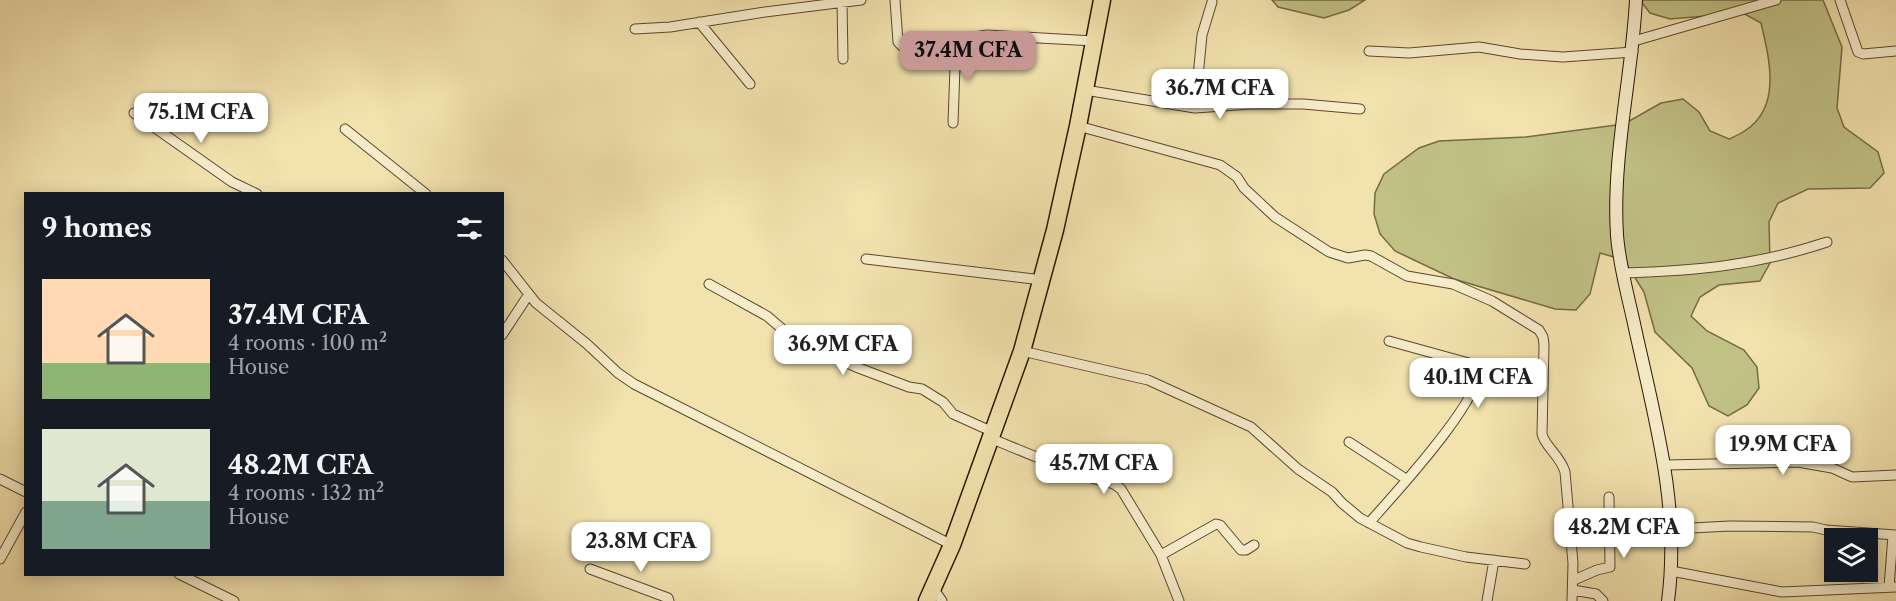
<!DOCTYPE html>
<html lang="en">
<head>
<meta charset="utf-8">
<style>
	:root { --surface:#171b24; --page:#242831; --text:#f1f3f6; --muted:#9ea1a6; --accent:#c59692 }
	body { margin:0; font-family:"Libre Caslon Text",serif; background:var(--page); color:var(--text); height:100vh; display:flex; flex-direction:column; font-size:22px; white-space:nowrap }
	* { box-sizing:border-box; margin:0 }
	p { font-size:20px; color:var(--muted) }
	.icon { flex:none; width:33px; height:33px; fill:none; stroke:currentColor; stroke-width:2; stroke-linecap:round; stroke-linejoin:round }
	.map { position:relative; flex:1; overflow:hidden }
	.panel { position:absolute; left:24px; top:192px; width:480px; height:384px; display:flex; flex-direction:column; background:var(--surface); border-radius:0px; box-shadow:0 3px 15px #0003 }
	.panel>* { flex:none }
	.buttons { position:absolute; left:1824px; top:528px; display:grid; gap:12px }
	.buttons a { display:grid; place-items:center; width:54px; height:54px; border-radius:0px; background:var(--surface); box-shadow:0 3px 15px #0003; font-size:30px }
	.price { position:absolute; translate:-50% -51px; padding:0 14px; border-radius:12px; background:#fff; color:#222; font-size:20px; line-height:39px; filter:drop-shadow(0 2px 3px #0008) }
	.price::after { content:''; position:absolute; left:50%; top:36px; width:18px; height:14px; margin-left:-9px; background:inherit; clip-path:polygon(0 0,100% 0,50% 100%) }
	.price.on { background:var(--accent); color:#111 }
	ul { padding:0; list-style:none }
	li { display:flex; align-items:center; gap:18px; height:150px; padding:0 18px }
	li span { display:grid; place-items:center; flex:none; width:168px; height:120px; border-radius:0px; color:#555 }
	li>.icon { margin-inline-start:auto }
	span .icon { width:72px; height:72px; fill:#fffc; stroke-width:1 }
	li b { font-size:26px }
	h2 { display:flex; justify-content:space-between; align-items:center; height:72px; padding:0 18px; font-size:26px }
	.map>svg:first-child { display:block }
</style>
</head>
<body>
<div class="map">
<svg width="1896" height="601" viewBox="0 0 1896 601">
	<rect width="100%" height="100%" fill="#f2e2ae"/>
	<filter id="stains"><feTurbulence type="fractalNoise" baseFrequency=".00333" numOctaves="4"/><feColorMatrix values="0 0 0 0 .2 0 0 0 0 .09 0 0 0 0 .02 0 0 0 .5 -.17"/></filter>
	<radialGradient id="worn" r=".72"><stop offset=".6" stop-color="#630" stop-opacity="0"/><stop offset="1" stop-color="#630" stop-opacity=".3"/></radialGradient>
	<path fill="#c1c186" stroke="#746b45" stroke-width="1.5" d="M1272,0H1365L1349,10L1324,18L1278,7Z
		M1640,0H1823L1842,47L1837,108L1844,127L1878,152L1884,173L1870,188L1808,189L1778,203L1769,222L1770,263L1760,281L1719,285L1700,297L1691,316L1707,331L1744,350L1757,367L1759,388L1747,405L1728,416L1709,406L1692,368L1655,332L1644,292L1624,260L1600,253L1590,294L1576,310L1555,309L1454,279L1395,251L1380,234L1374,214L1375,193L1384,174L1419,148L1439,141L1526,137L1624,124L1661,103L1683,99L1699,112L1710,131L1729,139C1735,136 1741,134 1746,130C1782,106 1769,58 1761,23L1743,13L1670,19L1650,13Z"/>
	<g fill="none" stroke-linecap="round" stroke-linejoin="round">
		<g stroke="#5a482e" stroke-width="11">
			<path id="street" d="M895,0L898,42L902,46L907,48L987,35L1094,41
				M1840,0L1858,52L1863,54L1896,51
				M842,2L843,59
				M699,22L750,84
				M635,29L670,27L765,12L861,0
				M1634,41L1776,0
				M1369,51L1409,53L1479,47L1520,54L1563,57L1633,52
				M1085,90L1195,108L1250,104H1303L1360,109
				M1195,108L1202,35L1212,2
				M134,113L232,182L257,194
				M953,123L956,39
				M1078,126L1220,165L1237,177L1244,188L1275,217L1329,252L1348,258L1365,255L1371,256L1407,276L1453,284L1492,301L1539,330L1543,337L1544,345L1542,434C1545,447 1560,455 1565,472L1573,563L1572,601
				M345,129L426,194
				M866,259L1042,280
				M502,260L536,303L587,344L618,373L634,384L952,545
				M1623,273C1696,271 1758,265 1827,242
				M709,284L767,316L795,340L856,367L909,387L922,389L943,402L953,414L993,432
				M502,335L529,294
				M1022,351L1148,380L1251,427L1298,469L1332,492L1342,503L1360,518L1407,543L1421,547L1466,557L1525,564
				M990,438L1080,475L1114,484L1121,489L1161,555L1179,601
				M1349,442L1406,479
				M1666,465L1798,462L1832,468L1852,477L1896,475
				M0,479L26,492
				M1369,523C1388,501 1493,389 1476,365L1389,341
				M1672,529L1730,526L1813,527L1826,530L1896,535
				M1161,555L1216,524L1220,525L1241,550H1246L1254,545
				M0,559L26,512
				M590,569L668,598L669,601
				M1671,571L1782,592L1896,587
				M179,574L234,601
				M1574,580L1597,570L1610,567L1609,497
				M1889,587L1893,535
				M933,588L942,601
				M1573,590L1596,594L1603,601
				M1487,601L1494,560"/>
		</g>
		<g stroke="#281504" stroke-width="14">
			<path id="secondary" d="M1636,0C1632,78 1612,156 1617,235C1619,263 1627,292 1633,319C1653,413 1681,504 1668,601"/>
		</g>
		<g stroke="#281504" stroke-width="19">
			<path id="highway" d="M927,601L952,545L1022,351L1055,230L1078,126L1102,0"/>
		</g>
		<use href="#street" stroke="#f7ecca" stroke-width="9"/>
		<use href="#secondary" stroke="#f7ecca" stroke-width="12"/>
		<use href="#highway" stroke="#f2e2ae" stroke-width="16"/>
	</g>
	<rect width="100%" height="100%" filter="url(#stains)"/>
	<rect width="100%" height="100%" fill="url(#worn)"/>
</svg>
<div class="buttons">
<a><svg class="icon" aria-label="layers" viewBox="0 0 24 24"><path d="M12 4l9 5-9 5-9-5zM3 14l9 5 9-5"/></svg></a>
</div>
<b class="price on" style="left:968px;top:82px">37.4M CFA</b>
<b class="price" style="left:1220px;top:120px">36.7M CFA</b>
<b class="price" style="left:201px;top:144px">75.1M CFA</b>
<b class="price" style="left:843px;top:376px">36.9M CFA</b>
<b class="price" style="left:1478px;top:409px">40.1M CFA</b>
<b class="price" style="left:1783px;top:476px">19.9M CFA</b>
<b class="price" style="left:1104px;top:495px">45.7M CFA</b>
<b class="price" style="left:1624px;top:559px">48.2M CFA</b>
<b class="price" style="left:641px;top:573px">23.8M CFA</b>
<section class="panel">
<h2>9 homes<svg class="icon" aria-label="filters" viewBox="0 0 24 24"><path d="M4 7h16M4 17h16"/><circle cx="9" cy="7" r="2"/><circle cx="15" cy="17" r="2"/></svg></h2>
<ul>
<li><span style="background:linear-gradient(#ffd9b3 70%,#8fb573 0)"><svg class="icon" aria-label="home" viewBox="0 0 24 24"><path d="M3 11l9-7 9 7M6 9v11h12V9"/></svg></span><div><b>37.4M CFA</b><p>4 rooms · 100 m²</p><p>House</p></div></li>
<li><span style="background:linear-gradient(#dfe7d0 60%,#7fa58c 0)"><svg class="icon" aria-label="home" viewBox="0 0 24 24"><path d="M3 11l9-7 9 7M6 9v11h12V9"/></svg></span><div><b>48.2M CFA</b><p>4 rooms · 132 m²</p><p>House</p></div></li>
</ul>
</section>
</div>
</body>
</html>
